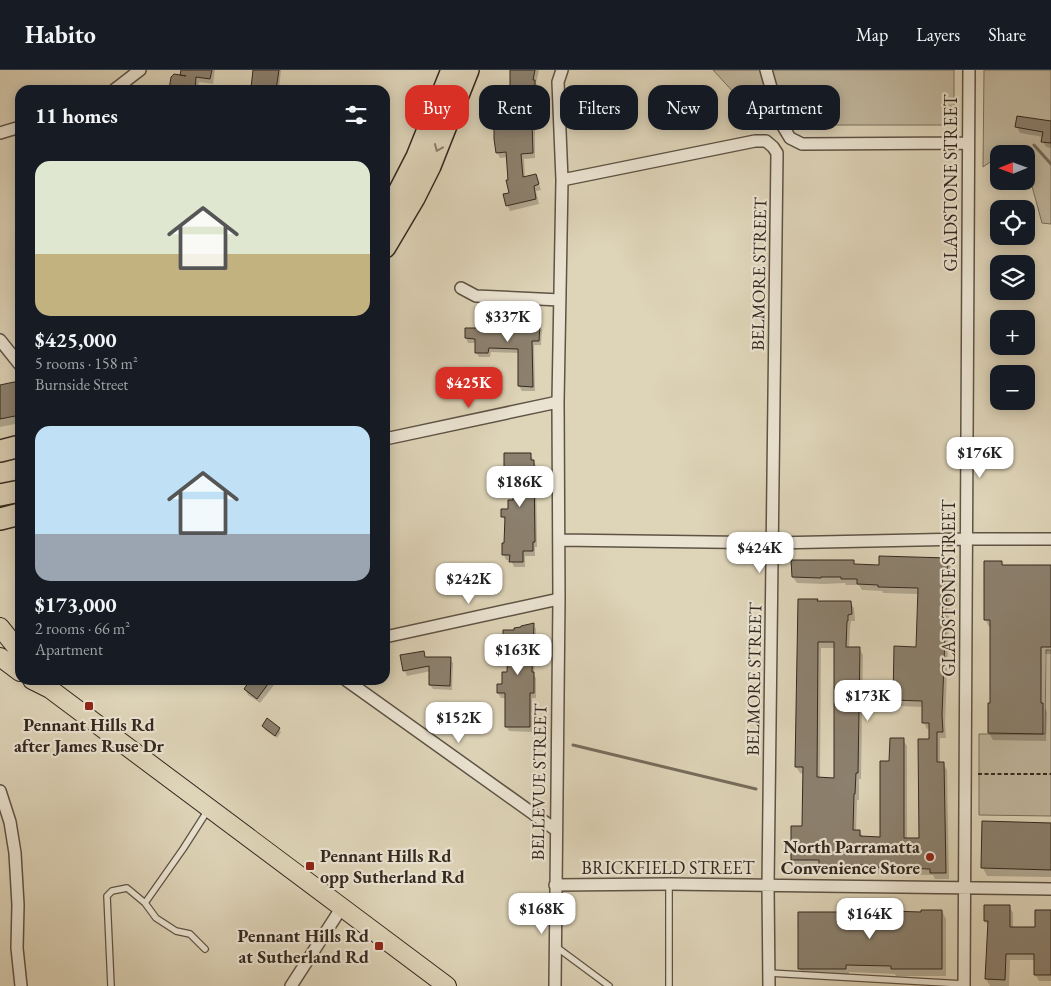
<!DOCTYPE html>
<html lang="en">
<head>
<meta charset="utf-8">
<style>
	:root { --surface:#171b24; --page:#242831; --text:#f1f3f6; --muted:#9ea1a6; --line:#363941; --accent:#d93025 }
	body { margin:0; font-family:"EB Garamond",serif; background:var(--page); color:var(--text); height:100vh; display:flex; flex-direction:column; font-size:19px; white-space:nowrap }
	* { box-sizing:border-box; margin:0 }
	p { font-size:16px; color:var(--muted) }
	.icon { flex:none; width:28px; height:28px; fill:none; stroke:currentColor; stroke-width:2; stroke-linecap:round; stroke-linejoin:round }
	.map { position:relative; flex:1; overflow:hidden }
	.drawer { position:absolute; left:15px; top:15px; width:375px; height:600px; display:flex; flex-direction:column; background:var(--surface); border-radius:15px; box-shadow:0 2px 12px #0003 }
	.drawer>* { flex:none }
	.guide { position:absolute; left:405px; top:15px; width:475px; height:45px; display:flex; gap:10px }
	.needle { width:32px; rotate:269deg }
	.buttons { position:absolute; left:990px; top:75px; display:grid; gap:10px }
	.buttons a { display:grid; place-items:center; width:45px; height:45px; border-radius:10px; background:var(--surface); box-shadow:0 2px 12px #0003; font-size:25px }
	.price { position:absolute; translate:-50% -42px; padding:0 11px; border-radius:10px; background:#fff; color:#222; font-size:16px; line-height:32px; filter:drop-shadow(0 1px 2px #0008) }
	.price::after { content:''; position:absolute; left:50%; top:30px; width:15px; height:11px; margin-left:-8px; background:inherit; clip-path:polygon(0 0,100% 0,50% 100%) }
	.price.selected { background:var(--accent); color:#fff }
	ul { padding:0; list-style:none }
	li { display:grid; align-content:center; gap:10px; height:265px; padding:0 20px }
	li span { display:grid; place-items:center; height:155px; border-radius:15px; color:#555 }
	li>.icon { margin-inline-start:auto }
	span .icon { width:90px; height:90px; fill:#fffc; stroke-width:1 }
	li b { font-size:21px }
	h2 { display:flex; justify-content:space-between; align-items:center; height:60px; padding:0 20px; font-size:21px }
	.chip { padding:0 18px; border-radius:15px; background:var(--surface); box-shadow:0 2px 12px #0003; font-size:18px; line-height:45px }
	.chip.selected { background:var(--accent); color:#fff }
	header { display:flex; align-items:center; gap:30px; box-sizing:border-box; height:70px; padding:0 25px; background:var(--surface); border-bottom:1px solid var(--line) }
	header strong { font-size:24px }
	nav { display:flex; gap:28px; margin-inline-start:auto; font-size:18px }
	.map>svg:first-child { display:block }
</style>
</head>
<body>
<header>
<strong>Habito</strong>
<nav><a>Map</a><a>Layers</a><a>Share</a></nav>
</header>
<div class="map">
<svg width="1051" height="916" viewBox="0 0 1051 916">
	<rect width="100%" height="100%" fill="#ded4b8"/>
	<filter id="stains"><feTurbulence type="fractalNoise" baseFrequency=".004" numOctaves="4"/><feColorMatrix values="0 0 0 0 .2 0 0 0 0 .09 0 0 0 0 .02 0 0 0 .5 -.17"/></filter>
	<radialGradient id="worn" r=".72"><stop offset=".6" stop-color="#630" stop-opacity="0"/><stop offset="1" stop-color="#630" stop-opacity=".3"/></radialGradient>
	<path fill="#c1b79e" stroke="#7a705e" d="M713,0H954V55H804L761,52Z
		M984,0H1051V154L1042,153L1026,94V84H999V89L996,88L983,97Z
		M1046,580H1051V746L979,745V664H1045Z"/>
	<path fill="#0003" fill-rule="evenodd" d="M188,0H215L213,14L199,12L198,20H170L187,7Z
		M255,0H281L279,20H253L252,18Z
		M515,0H539L536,13L538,17V41H520V54H532L535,60V88L524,89L525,108L536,105L541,120L536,121L539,134L510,141L507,135L510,124L508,87L500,88L497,82L511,40Z
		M605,19L608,25V51H593L589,45Z
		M1051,53V78L1046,77L1043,72V67L1020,63L1017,57Z
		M518,255H539L542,260L541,275H534L535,321H522L519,316L520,283L491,282L490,287H479L476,282V273H468L466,268V259Z
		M18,313L20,316V353L0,357V316Z
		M530,384L536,396L537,477H535V486H525V497H514L511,490H506L504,485L506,475L505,451L503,447L509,440L514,431L515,404H508L505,399Z
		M948,489L951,496L945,653L946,668H940V693H943L947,700L949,809H935L933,805L879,804L877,801H841V803H824L820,796H796L793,790L804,757V704L800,703L796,697L817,531L818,533L850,532L854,538L855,551H851L850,558L849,578H859L863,585L861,709H859V730H857L856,762H860L863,767L881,768L891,692L903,670L907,676V769L921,770L930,670V659H927L924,653V637L898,636L894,629L917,579L919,524L883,523L882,521L862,520L859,515H846L845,513L824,514L797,513L793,507L853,492L855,495L880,496ZM821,578H836L835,709L820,708Z
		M1001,492L1004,496H1051V584H1045V638L1047,642L1046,671L993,670L989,663L991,634V557H989L985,549Z
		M533,554L536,559L534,605L536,608V628H532V662L509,661L506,656V628H501L498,623L504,615L509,603V581H507L504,576L515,561Z
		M423,582L426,588L450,589L453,593L452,620L433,619L430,615L431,601L407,606L405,601L402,586Z
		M252,610H278L260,633L248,625L245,619Z
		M267,650L279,659L281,662L277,668L265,660L263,656Z
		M983,752L1051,753V807L987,806L983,798Z
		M1009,836L1013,843V858H1036L1051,841V911H1039L1035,904L1036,890H1010L1009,916H990L986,909L989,856L985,851Z
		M942,841L946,849V906H896L895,904L849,902V906L804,907L800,899L892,845V843Z"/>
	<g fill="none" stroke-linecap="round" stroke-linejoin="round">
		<path stroke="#776c5c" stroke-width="3" d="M1034,75L1051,94
			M573,675L756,719"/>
	</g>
	<path fill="#8c816f" stroke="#34281f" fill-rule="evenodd" d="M181,0H212L210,9L196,7L195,20H169L171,7L174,4L186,6L180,5Z
		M253,0H279L276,20L251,18Z
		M510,0H535L533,10H535V36H518V53H532L533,83L521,84L523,107L536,104L539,114L534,116L536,129L506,136L503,124L509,123L506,110H508L506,82L496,83L494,69V39H510Z
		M589,17L606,18L605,46H588Z
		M1017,46L1051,51V73L1041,72L1043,62L1015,57Z
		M492,251H518V254H540L539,271H532L533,317L518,316V279L489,278L488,283H475V269L465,268V258H476V253H492Z
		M14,312H19L20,345L0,349V315Z
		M504,383H531V390H534L535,472H533V481H523V492H509L510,485H502V473H504L505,447H501V439H508V430H513V400H504Z
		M879,486L948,488L942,645L943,662H937V692H944L946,803H930V799L874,797V795H838V797H819V790H791V756H802L803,697H795L798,529H818L817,531H851L852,544L848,545V551H847L846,577H860L858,703H856L855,724H854L853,760H860V766L880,767V691H889L890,668H904V768H919L918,669H929V653H922V631L893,630L894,576L916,577L918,518L878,517V515L857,514V509H841V507H821V508L792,507L791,490H854V494L879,495ZM818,572H834V708L817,707Z
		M984,491H1002V495H1051V577H1041V633H1043V664L988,663V633H990V550H984Z
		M534,553L532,602H534V623H530V657H505V623H497V614H502V602H507L508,576H503V560H514V558L521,557V556Z
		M424,581L425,587H451L450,616L429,615V596L403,601L400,585Z
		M250,610H271L257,629L244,619Z
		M267,648L280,658L275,666L262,656Z
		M982,751L1051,753V800L981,798Z
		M984,835H1010V857H1035V840H1051V905H1034V884H1006L1005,910L985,909L988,851H984Z
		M921,840H942V899H891V896L846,895V899H798V842H845L890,844V841L921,842Z"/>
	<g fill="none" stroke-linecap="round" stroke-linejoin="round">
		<g stroke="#5e5345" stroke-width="8">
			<path id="lane" d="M669,814V916
				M555,876L609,916
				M205,879L190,864L176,861L156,848L145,833L183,779L208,740
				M769,903L964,914
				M111,916L107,826L112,821L127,818L145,833"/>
		</g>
		<g stroke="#5e5345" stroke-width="14">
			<path id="street" d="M766,0L781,53L790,68L802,74L968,73
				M114,20L140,0
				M0,63L20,57
				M562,110L755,71H766L773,77L777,83L768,816L769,916
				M461,218L476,226L560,230
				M0,270L20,295
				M385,369L558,332
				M559,470L773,473L966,469H1051
				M385,567L559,529
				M346,610L556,760
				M0,721L10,752L15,783L18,835L17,878L21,916
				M555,815L669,814L1051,819
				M291,916L342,837
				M555,916L559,529L558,332L562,110L558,12L562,0
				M964,916L969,0"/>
		</g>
		<g stroke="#34281f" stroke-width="20">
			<path id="primary" d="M0,557L20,582
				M0,587L20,602
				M32,610L50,619L447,916"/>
		</g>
		<g stroke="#34281f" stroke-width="24">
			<path id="highway" d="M385,149L417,87L452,0
				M385,177L414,128L430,96L468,0
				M0,381L20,376
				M0,425L20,421
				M0,449L20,444"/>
		</g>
		<path stroke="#34281f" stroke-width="2" stroke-dasharray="4 2.5" stroke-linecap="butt" d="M951,454L952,450L955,449
			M978,704H1051"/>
		<use href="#lane" stroke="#eae3d1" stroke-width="5.5"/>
		<use href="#street" stroke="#eae3d1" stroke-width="11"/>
		<use href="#primary" stroke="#ded4b8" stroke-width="18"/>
		<use href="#highway" stroke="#ded4b8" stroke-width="21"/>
	</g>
	<defs><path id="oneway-chevron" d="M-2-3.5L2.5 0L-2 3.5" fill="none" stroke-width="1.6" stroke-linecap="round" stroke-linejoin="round" transform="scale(1.25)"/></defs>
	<use stroke="#897e6c" href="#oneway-chevron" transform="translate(438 78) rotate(113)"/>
	<g fill="#8f2418" stroke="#eae3d1" stroke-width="2">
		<rect x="84" y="631" width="10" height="10" rx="2.5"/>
		<circle cx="930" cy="787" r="5"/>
		<rect x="305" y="791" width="10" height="10" rx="2.5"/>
		<rect x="374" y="871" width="10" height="10" rx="2.5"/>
	</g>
	<g text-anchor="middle" stroke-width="4.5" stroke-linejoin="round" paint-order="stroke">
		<g font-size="18" fill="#34281f" stroke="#eae3d1">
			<text transform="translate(951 113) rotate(-90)" y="6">GLADSTONE STREET</text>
			<text transform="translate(759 204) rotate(-89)" y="6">BELMORE STREET</text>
			<text transform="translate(949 518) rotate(-90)" y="6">GLADSTONE STREET</text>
			<text transform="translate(754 609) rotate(-89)" y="6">BELMORE STREET</text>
			<text transform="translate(539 712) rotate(-89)" y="6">BELLEVUE STREET</text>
			<text x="668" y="804">BRICKFIELD STREET</text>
		</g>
		<g font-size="18" font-weight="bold" fill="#34281f" stroke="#eae3d1" text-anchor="end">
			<text x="89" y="661" text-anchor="middle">Pennant Hills Rd<tspan x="89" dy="21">after James Ruse Dr</tspan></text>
			<text x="920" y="783">North Parramatta<tspan x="920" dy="21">Convenience Store</tspan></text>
			<text x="320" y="792" text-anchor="start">Pennant Hills Rd<tspan x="320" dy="21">opp Sutherland Rd</tspan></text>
			<text x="369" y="872">Pennant Hills Rd<tspan x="369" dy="21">at Sutherland Rd</tspan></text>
		</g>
	</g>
	<rect width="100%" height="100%" filter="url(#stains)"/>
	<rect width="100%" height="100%" fill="url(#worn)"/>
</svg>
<div class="buttons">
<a><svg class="needle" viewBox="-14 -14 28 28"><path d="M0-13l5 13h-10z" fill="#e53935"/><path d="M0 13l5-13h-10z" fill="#9ea1a6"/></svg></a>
<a><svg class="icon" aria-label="locate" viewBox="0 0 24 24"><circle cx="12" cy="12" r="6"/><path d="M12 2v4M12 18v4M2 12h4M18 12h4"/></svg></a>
<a><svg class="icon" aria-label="layers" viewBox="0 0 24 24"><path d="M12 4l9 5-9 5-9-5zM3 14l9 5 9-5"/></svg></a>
<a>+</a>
<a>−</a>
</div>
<b class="price" style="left:508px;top:273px">$337K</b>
<b class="price selected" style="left:469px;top:339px">$425K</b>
<b class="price" style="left:980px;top:409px">$176K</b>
<b class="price" style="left:520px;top:438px">$186K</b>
<b class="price" style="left:760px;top:504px">$424K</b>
<b class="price" style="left:469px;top:535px">$242K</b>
<b class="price" style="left:518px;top:606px">$163K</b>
<b class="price" style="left:868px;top:652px">$173K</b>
<b class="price" style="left:459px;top:674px">$152K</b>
<b class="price" style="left:542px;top:865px">$168K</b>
<b class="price" style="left:870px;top:870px">$164K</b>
<div class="guide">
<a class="chip selected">Buy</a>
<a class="chip">Rent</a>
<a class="chip">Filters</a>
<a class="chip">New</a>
<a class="chip">Apartment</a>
</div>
<section class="drawer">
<h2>11 homes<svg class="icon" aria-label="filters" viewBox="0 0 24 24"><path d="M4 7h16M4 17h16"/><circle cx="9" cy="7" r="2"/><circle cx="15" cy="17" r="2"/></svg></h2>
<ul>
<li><span style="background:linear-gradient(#dfe7d0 60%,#c2b280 0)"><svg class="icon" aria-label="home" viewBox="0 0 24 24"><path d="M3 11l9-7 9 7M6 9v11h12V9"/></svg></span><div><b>$425,000</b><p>5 rooms · 158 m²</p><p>Burnside Street</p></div></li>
<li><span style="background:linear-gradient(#bfe0f5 70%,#9aa5b1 0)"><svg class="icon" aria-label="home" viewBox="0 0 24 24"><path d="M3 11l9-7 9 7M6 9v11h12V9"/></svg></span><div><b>$173,000</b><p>2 rooms · 66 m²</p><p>Apartment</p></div></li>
</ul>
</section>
</div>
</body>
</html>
